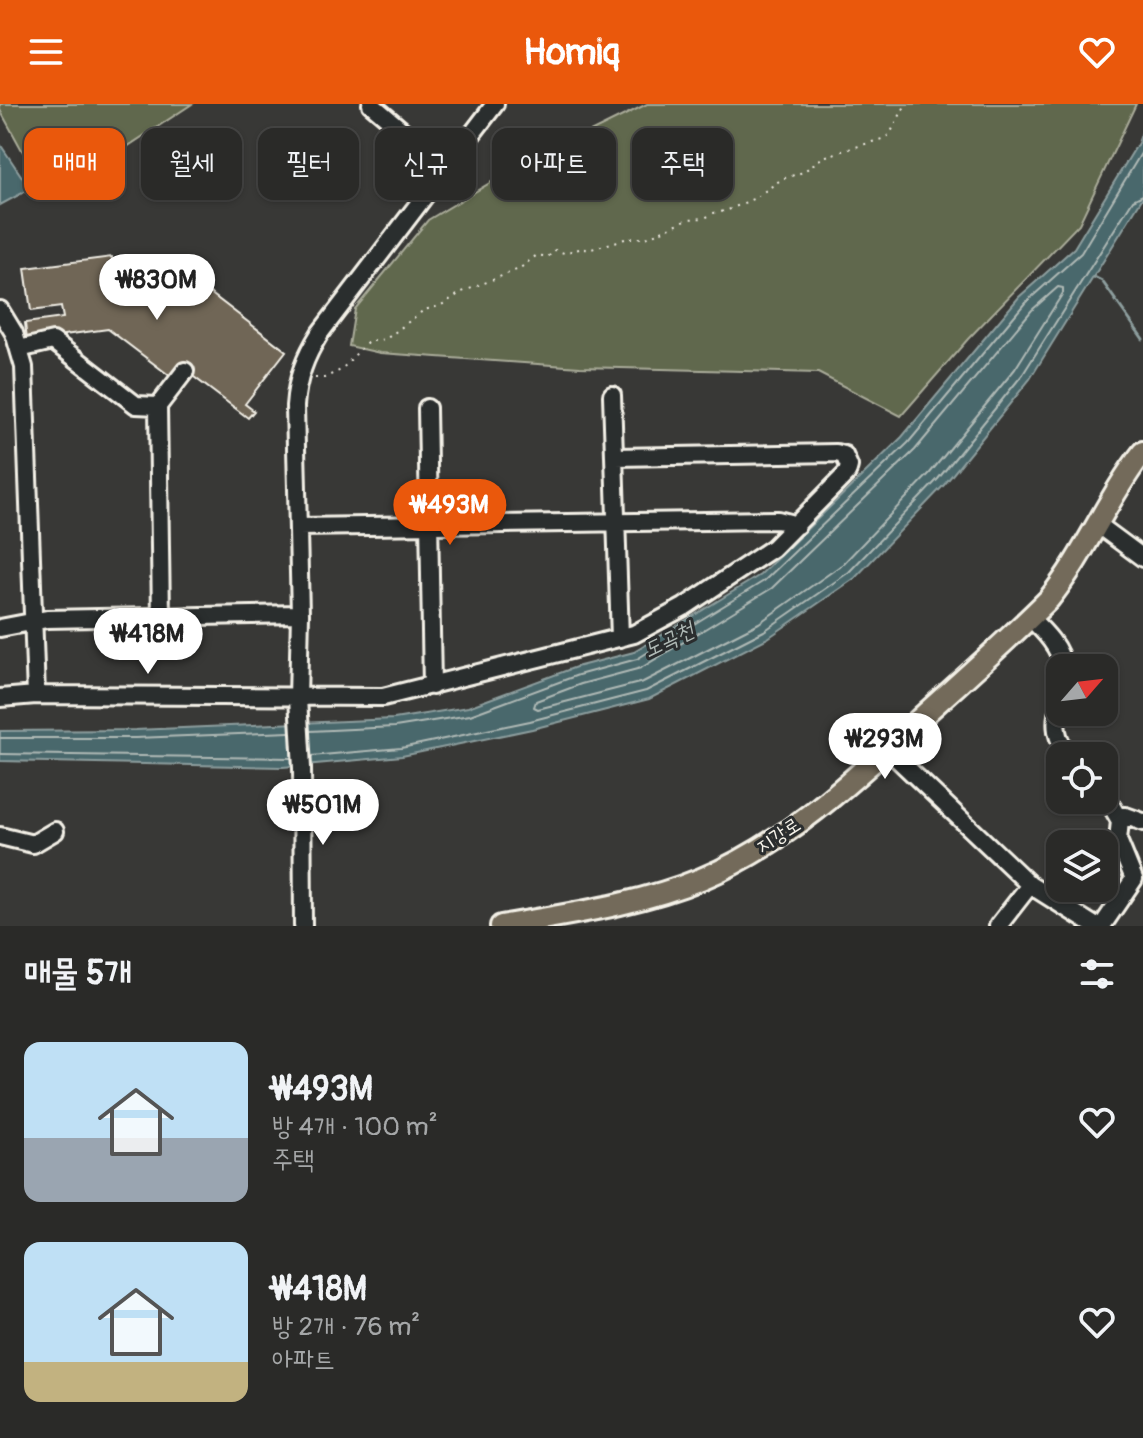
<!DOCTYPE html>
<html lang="ko">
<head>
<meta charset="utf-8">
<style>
	:root { --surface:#2a2a28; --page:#323230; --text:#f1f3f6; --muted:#a5a7a8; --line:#464645; --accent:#ea580c }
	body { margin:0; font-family:Pangolin,"Poor Story",sans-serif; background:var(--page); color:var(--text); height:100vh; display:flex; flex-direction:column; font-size:30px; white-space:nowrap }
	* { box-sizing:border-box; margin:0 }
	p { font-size:26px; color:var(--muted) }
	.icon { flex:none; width:44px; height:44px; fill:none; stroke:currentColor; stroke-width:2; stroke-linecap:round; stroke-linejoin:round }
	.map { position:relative; height:822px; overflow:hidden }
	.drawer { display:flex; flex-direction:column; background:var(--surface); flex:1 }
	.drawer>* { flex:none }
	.banner { position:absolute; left:24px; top:24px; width:1096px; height:72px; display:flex; gap:16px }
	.needle { width:52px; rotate:62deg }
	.tools { position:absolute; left:1046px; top:550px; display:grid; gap:16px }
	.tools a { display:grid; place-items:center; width:72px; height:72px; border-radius:16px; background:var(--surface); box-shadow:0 2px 6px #0004,0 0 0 2px var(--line); font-size:40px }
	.price { position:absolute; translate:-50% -68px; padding:0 18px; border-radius:28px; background:#fff; color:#222; font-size:26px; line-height:52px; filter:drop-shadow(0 2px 4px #0008) }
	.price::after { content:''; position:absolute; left:50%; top:48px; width:24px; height:18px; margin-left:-12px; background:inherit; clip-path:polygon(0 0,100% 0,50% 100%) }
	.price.selected { background:var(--accent); color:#fff }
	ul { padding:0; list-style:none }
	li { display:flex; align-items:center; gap:24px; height:200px; padding:0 24px }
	li span { display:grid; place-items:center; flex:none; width:224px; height:160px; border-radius:16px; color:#555 }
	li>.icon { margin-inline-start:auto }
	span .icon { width:96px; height:96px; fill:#fffc; stroke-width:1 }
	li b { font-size:34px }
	h2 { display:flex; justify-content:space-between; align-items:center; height:96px; padding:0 24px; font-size:34px }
	.tag { padding:0 28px; border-radius:16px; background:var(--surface); box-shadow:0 2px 6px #0004,0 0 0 2px var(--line); font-size:28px; line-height:72px }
	.tag.selected { background:var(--accent); color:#fff }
	header { display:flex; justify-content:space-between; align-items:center; height:104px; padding:0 24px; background:var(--accent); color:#fff; font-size:36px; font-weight:800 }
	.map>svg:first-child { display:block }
</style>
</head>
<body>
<header><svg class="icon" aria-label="menu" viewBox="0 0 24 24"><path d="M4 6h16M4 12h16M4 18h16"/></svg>Homiq<svg class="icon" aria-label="heart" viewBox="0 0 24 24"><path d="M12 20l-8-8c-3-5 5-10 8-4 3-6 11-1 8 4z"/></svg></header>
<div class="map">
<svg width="1143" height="822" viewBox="0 0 1143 822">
	<rect width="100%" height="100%" fill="#383836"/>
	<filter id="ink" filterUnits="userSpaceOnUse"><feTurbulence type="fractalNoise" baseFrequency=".0125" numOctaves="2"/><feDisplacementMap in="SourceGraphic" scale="16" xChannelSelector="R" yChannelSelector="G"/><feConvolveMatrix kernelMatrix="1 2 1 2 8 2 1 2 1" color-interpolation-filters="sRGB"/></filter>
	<g filter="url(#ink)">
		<path fill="#60674d" stroke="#aaac9a" stroke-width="2" d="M0,0H192L119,48L54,77L23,48L0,6Z
			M647,0H1136L1079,120L968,235L901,312L818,269L580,263L380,249L349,242L355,205L428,116L505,70Z"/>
		<path fill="#49676c" stroke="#8d9e9e" stroke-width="2" d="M1143,25V93L1030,275L944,381L855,474L768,534L649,595L532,625L402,652L283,663L0,657V627L135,626L394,615L468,603L576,563L634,548L760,471L902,333L1019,193L1074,144L1138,39Z
			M0,40L30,85L0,101Z"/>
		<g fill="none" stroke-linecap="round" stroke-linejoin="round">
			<path stroke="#b0bab6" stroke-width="2" d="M1058,183L1063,184V189L1015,265L930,369L843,460L759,519L643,578L538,605L534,603L536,597L581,580L641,564L772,484L915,346L1032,206Z
				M310,627L395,623L470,611L578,571L637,555L764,477L908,339L1025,199L1081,149L1143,46
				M0,634H135L290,628
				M0,650L291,654
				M311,652L401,644L530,617L646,587L764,527L849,468L938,375L1023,270L1133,96L1143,91"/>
			<path stroke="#8d9e9e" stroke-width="3" d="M1094,173L1102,177L1143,235"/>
		</g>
		<path fill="#706657" stroke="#f4f1e8" stroke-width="2" d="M112,153L113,160L125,158L126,163L159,159L167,165L171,159L286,247L245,300L254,307L248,314L182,264L174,275L108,225L27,236L25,219L63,214L61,203L31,207L25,164Z"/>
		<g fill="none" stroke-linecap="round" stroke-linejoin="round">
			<g stroke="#f4f1e8" stroke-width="22">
				<path id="minor" d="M371,0L445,63
					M0,206L14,229L24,263L36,591
					M19,245L53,237L136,301L158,302
					M612,291L620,534
					M427,304L432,582
					M1097,420L1143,454
					M299,423L778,416L797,421
					M161,513L158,302L185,267
					M1030,514C1044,527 1061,544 1063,564
					M0,524L47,515L300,510
					M0,594L36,591L383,593L634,530L684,503L773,444L847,369L849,362L844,351L836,349L616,353
					M1060,600C1053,620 1056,635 1069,652
					M887,645L1030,781L1095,822
					M1118,712H1126L1143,718
					M0,732L33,740L55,727
					M303,822L302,664L298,594L300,510L295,302C297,274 305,253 320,229L495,0
					M998,822L1030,781
					M1102,822L1134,775L1118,736L1120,717L1104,689"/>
			</g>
			<g stroke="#f4f1e8" stroke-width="26">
				<path id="major" d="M501,822C568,810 638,801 701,775C787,740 858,672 925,610C967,572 1009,535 1049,495C1086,449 1107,394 1143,348"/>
			</g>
			<path stroke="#f4f1e8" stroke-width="2" stroke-dasharray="2 6" stroke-linecap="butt" d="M315,274H324L341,266L367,238L386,235L424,206L440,202L462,188L519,165L537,151L548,153L555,146L564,149L583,144L588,146L628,134H646L688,115L705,114L713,109L726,107L755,94L782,75L803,68L823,53L885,34L890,30L906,0"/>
			<use href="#minor" stroke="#2a2d2e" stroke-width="16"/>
			<use href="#major" stroke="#736b5a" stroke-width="20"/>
		</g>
	</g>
	<g text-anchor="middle" stroke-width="6" stroke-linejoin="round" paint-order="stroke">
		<g font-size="20" fill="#f4f1e8" stroke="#2a2d2e">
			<text transform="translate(778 731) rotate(-33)" y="7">지강로</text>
		</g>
		<g font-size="22" font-style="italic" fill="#b0bab6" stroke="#2a2d2e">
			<text transform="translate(668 535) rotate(-26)" y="8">도곡천</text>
		</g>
	</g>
</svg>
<div class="tools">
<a><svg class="needle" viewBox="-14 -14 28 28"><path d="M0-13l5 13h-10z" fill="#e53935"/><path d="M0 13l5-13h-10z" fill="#a5a7a8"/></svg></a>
<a><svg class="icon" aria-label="locate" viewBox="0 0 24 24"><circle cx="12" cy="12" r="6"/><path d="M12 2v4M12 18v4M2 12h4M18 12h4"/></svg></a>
<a><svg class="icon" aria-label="layers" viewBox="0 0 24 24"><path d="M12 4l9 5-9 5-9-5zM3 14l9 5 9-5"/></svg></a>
</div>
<b class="price" style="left:157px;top:218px">₩830M</b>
<b class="price selected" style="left:450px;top:443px">₩493M</b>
<b class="price" style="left:148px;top:572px">₩418M</b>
<b class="price" style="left:885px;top:677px">₩293M</b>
<b class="price" style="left:323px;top:743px">₩501M</b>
<div class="banner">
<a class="tag selected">매매</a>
<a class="tag">월세</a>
<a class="tag">필터</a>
<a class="tag">신규</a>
<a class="tag">아파트</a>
<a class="tag">주택</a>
</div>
</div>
<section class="drawer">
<h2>매물 5개<svg class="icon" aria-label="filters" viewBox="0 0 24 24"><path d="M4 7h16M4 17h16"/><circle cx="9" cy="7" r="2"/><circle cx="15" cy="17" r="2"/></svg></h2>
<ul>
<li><span style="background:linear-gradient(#bfe0f5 60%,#9aa5b1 0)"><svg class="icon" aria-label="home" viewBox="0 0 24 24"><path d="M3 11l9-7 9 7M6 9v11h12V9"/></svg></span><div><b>₩493M</b><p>방 4개 · 100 m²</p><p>주택</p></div><svg class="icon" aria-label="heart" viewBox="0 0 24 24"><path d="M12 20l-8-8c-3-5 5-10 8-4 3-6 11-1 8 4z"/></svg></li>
<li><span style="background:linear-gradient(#bfe0f5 75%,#c2b280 0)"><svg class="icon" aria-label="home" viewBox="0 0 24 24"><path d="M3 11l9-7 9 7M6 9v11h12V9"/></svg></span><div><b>₩418M</b><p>방 2개 · 76 m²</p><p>아파트</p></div><svg class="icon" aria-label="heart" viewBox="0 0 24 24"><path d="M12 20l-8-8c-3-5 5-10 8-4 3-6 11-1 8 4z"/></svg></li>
</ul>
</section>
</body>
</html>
